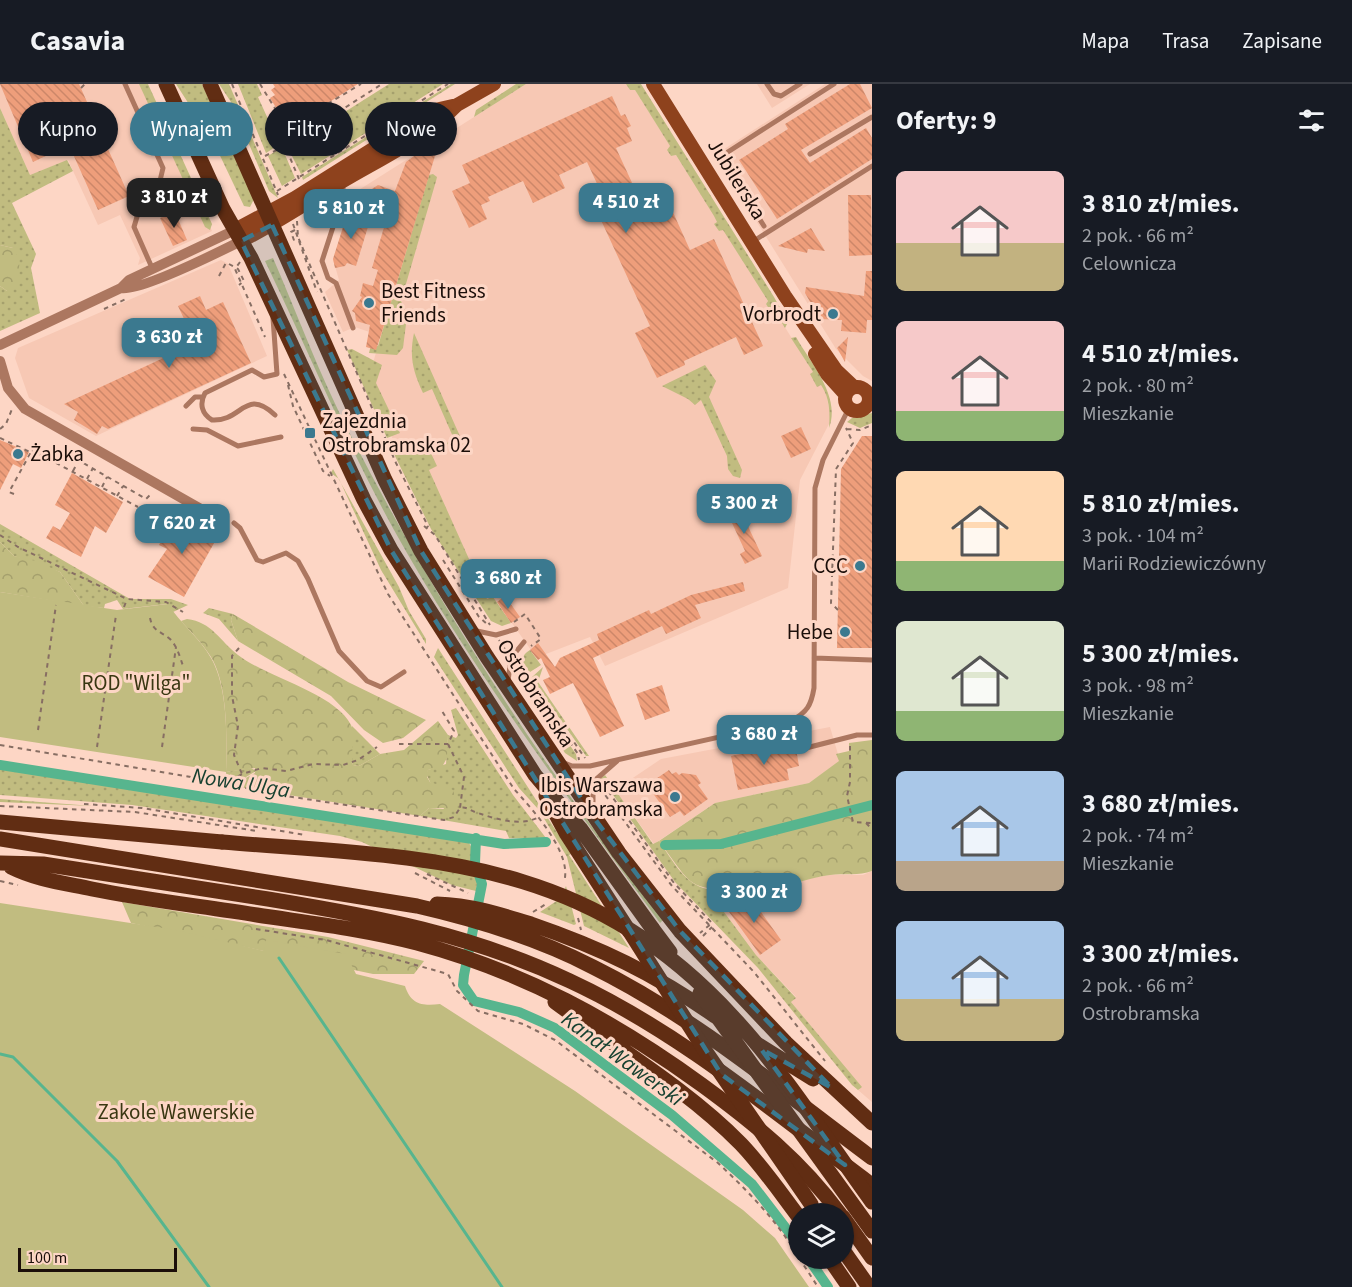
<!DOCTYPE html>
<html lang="pl">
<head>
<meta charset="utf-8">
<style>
	:root { --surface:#171b24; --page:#20242c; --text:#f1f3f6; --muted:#9ea1a6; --line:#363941; --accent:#3b798f }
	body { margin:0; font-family:"Source Sans 3",sans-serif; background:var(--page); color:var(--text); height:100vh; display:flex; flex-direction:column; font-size:22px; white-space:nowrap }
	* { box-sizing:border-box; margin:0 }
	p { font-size:20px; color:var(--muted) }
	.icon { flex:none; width:33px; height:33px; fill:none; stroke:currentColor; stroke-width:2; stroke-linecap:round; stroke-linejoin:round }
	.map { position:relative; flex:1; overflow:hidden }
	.details { display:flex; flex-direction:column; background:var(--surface); width:480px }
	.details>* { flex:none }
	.hud { position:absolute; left:18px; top:18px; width:570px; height:54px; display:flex; gap:12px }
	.tools { position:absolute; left:788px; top:1119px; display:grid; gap:12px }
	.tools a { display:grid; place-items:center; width:66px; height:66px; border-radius:50%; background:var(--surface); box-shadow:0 2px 4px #0004; font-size:30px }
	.scale { position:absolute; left:18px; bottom:15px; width:159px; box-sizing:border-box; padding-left:6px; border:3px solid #1b0e09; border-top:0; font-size:16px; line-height:21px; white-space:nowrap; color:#1b0e09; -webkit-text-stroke:4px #fdd6c5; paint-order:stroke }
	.price { position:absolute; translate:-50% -51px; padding:0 14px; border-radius:12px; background:var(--accent); color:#fff; font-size:20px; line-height:39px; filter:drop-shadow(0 2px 3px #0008) }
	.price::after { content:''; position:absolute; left:50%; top:36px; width:18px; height:14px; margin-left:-9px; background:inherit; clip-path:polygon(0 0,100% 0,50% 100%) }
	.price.on { background:#222; color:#fff }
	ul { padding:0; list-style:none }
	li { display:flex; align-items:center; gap:18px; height:150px; padding:0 24px }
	li span { display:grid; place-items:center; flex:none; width:168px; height:120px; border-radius:9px; color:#555 }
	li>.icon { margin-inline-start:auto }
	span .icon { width:72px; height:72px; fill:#fffc; stroke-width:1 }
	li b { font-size:26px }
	h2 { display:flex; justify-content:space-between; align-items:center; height:72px; padding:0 24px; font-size:26px }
	.chip { padding:0 21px; border-radius:27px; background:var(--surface); box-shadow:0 2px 4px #0004; font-size:21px; line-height:54px }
	.chip.on { background:var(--accent); color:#fff }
	header { display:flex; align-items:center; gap:36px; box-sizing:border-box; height:84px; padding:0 30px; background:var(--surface); border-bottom:2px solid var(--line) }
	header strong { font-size:28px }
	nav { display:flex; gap:33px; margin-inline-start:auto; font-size:21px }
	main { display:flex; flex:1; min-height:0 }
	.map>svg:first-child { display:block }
</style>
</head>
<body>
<header>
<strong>Casavia</strong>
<nav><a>Mapa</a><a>Trasa</a><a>Zapisane</a></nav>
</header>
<main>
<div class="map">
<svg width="872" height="1203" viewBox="0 0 872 1203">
	<defs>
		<pattern id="grass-dots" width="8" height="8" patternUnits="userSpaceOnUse" patternTransform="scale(1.5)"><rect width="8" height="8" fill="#c1bc80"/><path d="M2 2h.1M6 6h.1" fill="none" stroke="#a5a06d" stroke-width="1.8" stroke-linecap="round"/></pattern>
		<pattern id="forest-crowns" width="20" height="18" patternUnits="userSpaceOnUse" patternTransform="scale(1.5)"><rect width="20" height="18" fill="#c1bc80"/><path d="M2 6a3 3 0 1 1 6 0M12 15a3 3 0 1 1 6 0" fill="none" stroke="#a5a06d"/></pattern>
		<pattern id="building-back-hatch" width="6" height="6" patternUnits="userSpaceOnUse" patternTransform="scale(1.5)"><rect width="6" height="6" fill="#ee9e7b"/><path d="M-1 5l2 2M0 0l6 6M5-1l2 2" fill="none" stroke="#cc8769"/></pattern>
	</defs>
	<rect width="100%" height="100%" fill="#fdd6c5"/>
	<path fill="#f7c8b4" d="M0,0H144L212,147L138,181L140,174L120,131L98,141L68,76L30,91L0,24Z
		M526,0H627L630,6H635L671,63L667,66L671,72L676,71L715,132L720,147L723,145L768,217L766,220L771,228L776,229L813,288L818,302L821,300L826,308L831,336L800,396L788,504L605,582L590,553L546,570L538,576L497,518L481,519L412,397L367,299L381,252L355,243L343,248L325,208L339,196L333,175L354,109Z
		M757,0H810L772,24Z
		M825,0H872V297L863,292L836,265L715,71Z
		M221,176L228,180L267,272L96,352L29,314L15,274L18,264Z
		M830,643L840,677L809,699L715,719L654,760L615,706L661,675Z
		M872,787V1018L858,1006L861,1003L791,918L796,913L756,871L707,805H723L747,797L759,814L794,797L830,791H863Z"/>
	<path fill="url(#grass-dots)" d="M139,0H148L212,140L210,146L205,143Z
		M176,0H202L254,115L250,123L244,122L214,59Z
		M219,0H229L278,114L269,107L231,18Z
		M238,0H257L262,11L258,13L278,57L277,62L266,69Z
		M389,0H443L301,90L291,70L294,60Z
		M451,0H455L303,96L302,93Z
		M516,0H526L474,33L476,26Z
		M626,0H641L774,213L788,238L785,244L776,229L771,228L766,220L768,217L723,146L719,147L714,140L717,138L714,132L676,71L671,72L667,66L670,62L635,6H630Z
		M0,24L30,91L67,76L73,87L12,119L36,170L31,184L40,229L0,247V202L7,207L13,164L0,161Z
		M279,65L283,66L295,94L282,102L268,72Z
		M433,90L437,93L436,97L401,217L407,232L403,264L397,271L369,269L371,261L378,262L429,91Z
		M273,174C298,232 320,292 349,348C437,520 543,685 663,836L660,839C568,713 471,585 394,446C346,359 308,266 265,177Z
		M414,249L463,359L459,369H452L447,359L454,355L432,305L423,309C413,287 409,273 414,249Z
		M796,253C811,280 841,312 829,344C830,330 830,314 821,301L817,303L810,290L813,288L791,254Z
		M352,265L382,281L376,299L400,349L387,354L347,266Z
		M705,281L716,297L709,313L742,386L740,394L733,392L728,385L727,372L701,316L695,321L688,315L662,302Z
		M872,329V339L860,344L847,338L852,334Z
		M403,356L410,370L428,363L437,382L429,386L487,515L493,513L511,539L502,542L491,537L431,445L390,362Z
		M333,385L399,503L409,527L426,555V560L381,486L339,395L331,389Z
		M0,440L130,515H171L188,521L173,528L167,520L123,525L117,516L105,520L104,524L84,522L60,488L14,472L0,458Z
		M209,524L233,530L231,536L238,557L219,535L203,529Z
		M438,564L571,770L569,771L629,864L584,842L567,773L539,726L519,704L434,573Z
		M530,566L541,581L530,588L523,582C522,574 523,570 530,566Z
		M515,583L576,670L577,677L565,669L516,593Z
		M543,583L538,598L589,672H586L531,594Z
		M456,624L513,711L546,754H509L506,747L420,732L429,724L444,725L426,690L428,686L446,680L448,651L456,654L458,651L451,626Z
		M352,642L380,670L359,682L353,681L350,670Z
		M0,684L467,756C476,767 479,793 476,807L452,801L362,758L340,752L132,721L0,711Z
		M251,684L256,687L246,693L245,704L227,702L226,688Z
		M605,691L653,760L659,757C672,775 684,800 707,805L756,871L796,914L791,918L862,1003L858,1006L852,1001L758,884L675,798L601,694Z
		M0,715L93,722L0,718Z
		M566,802L576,840L574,841L540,828L561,814Z"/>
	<path fill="url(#forest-crowns)" d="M0,161L13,164C22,175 23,201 7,207L0,202Z
		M0,458L14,472L36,477L60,488L84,522L0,508Z
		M233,530L348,598L426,636L403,654L383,659L364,646L331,612L238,557L231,536Z
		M187,535C212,538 220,557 238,571C266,593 335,609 351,641C356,651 350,669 353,681L359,682L380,670L404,666L438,637L448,651L447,674L442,683L428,686L427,693L430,698L453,706L456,716L452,724H429L420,732L245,704L244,695L255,689V684L226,688C227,655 228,601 211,573C203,560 191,548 181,537Z
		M872,656V787C859,792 844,789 830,791C804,795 783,803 759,814L747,797C691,815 690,798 659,757L715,719L809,699L839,677L836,670L849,667V659Z
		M122,818L328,853L424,877L414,890H373L131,839Z"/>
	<path fill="#c1bc80" d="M0,508L117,526L168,520C180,539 200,554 211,574C228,603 227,655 226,688L0,653Z
		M0,819L176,846L264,867L266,856L346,870L356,890L405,902C411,921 423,922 440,920L575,1007L743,1126L775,1154L809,1203H0Z"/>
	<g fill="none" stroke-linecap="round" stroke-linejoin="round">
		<path stroke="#57b58e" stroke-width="3" d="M279,874L502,1203
			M0,970L13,973L117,1077L209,1203"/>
		<path stroke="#57b58e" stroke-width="10" d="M0,681L504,760L546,758
			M476,754L475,779L482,800L464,891L463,901L474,917L519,928L555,944L672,1031L752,1100L798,1160
			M665,761L721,760L872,721
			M808,1174L828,1203"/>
	</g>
	<path fill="url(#building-back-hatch)" d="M0,0H79L129,112L98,126L69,61L33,78Z
		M273,0H358L293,41L289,35L285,38L270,14L275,11L271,6L275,3Z
		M850,0H860L872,24L801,66L810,79L866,44L872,54V75L777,135L739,76L788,45L785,40Z
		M612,12L621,32L625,30L631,42L627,44L632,57L616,64L640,116L663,106L690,166L714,155L763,262L744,271L736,253L684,277L685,281L657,294L635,249L650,242L600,134L611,130L587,78L559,91L565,104L533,119L523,97L488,113L490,117L481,121L487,135L469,144L452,107L470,99L462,81Z
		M441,52L381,251L376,266L366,263L370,241L356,237L355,229L352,227L362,213L360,212L363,199L373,202L378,186L372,184L390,123L375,119L373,126L364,110L378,101L395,107L406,78Z
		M188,109L195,124L185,128L179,114Z
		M848,111H871L872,171L849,172Z
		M354,127L371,133L356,182L347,179L345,182L335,184L333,175L344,140L347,131Z
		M175,128L187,156L173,162L160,134Z
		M811,144L825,167L808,165L807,169L778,162Z
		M866,187H872V236H867L866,249L841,247L842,236L820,235L805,209L806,203L864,212Z
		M200,212L206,226L223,218L251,279L108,345L102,342L97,350L74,336L78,328L64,320L172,270L157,258L160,256L157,250L185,237L178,222Z
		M848,253L845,278L837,264Z
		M801,343L811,365L791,374L781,352Z
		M862,352H872V564H837L841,385Z
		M0,356L29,368L21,384L13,380L0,406Z
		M72,389L123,418L106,449L95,442L81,473L46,454L53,442L60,446L70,429L55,421Z
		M738,421L762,472L745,480L740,470L745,467L726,426Z
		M176,429L218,452L184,513L148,493L167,465L159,461Z
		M743,498L745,507L695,521L701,534L666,550L662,542L593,574L624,642L600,653L573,599L550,610L543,596L550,593L541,574L538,576L530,566L538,559L555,583L560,574L599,556L597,550L649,526L651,530L691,511Z
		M505,512L520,533L511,539L497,518Z
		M662,601L670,627L645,636L636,610Z
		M795,659L799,682L787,685L789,696L738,706L731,672Z
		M669,686L672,690L676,688L679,691L682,689L696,691L701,699L698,701L708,715L684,732L680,727L670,733L647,701Z
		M748,810L781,856L760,871L727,825Z"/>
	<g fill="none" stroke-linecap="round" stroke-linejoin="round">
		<path stroke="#876e63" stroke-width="2" stroke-dasharray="4.5 4.5" stroke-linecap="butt" d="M232,0L278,111
			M260,0L287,44L361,0
			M81,4L85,0
			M325,22L331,33
			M287,44L289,35
			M291,44L297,54
			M285,62L382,0
			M265,72L285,62L299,95
			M277,107L448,0
			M297,137L298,153L309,179L396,379L428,442L426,445
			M293,140L317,208
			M295,146L291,148L295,159
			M240,178L235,185L265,253
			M229,180L238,185L244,197L239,201
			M219,192L227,177
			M104,225L126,215
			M284,290L388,510L514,705C532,725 573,769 564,798
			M288,301L293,322L323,387L330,392
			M0,345L6,340L12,325
			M847,345L860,346L872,341
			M0,354L30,368
			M32,366L138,423
			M60,371L66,369L146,415L152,409
			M73,387L79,376
			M87,395L93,384
			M102,403L107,393
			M14,410L9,408L36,359
			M117,412L123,402
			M177,422L174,426L214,449
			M424,442L435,451L490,541
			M0,451L18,463L127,515L166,518L183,528
			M443,476L479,533L487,540
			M124,523L127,515
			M838,526L831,519L836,385L853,359L846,344
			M150,534C153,548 161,547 170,555C177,562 180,573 183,582
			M514,538L525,530L541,555L531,562
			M499,556L506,567
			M239,564L232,572V612L238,642L234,671L242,690
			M518,577L585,674
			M518,584L578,670L579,676
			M38,646L56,521
			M399,660H448L454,647L442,627
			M448,660L464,693L460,724
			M0,661L227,699L242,690L262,684L286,687L313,680L343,681L358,676L377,663
			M850,662V698L847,712L853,738L872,739
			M97,663L116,531
			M162,663L176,563
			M228,699L260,708L444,736L454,733L460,724C467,722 470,727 478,729C496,735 521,743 539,733
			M603,700L674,799L712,839L700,849
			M600,704L672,802L754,888L825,977
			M84,720L142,724L305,751
			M0,722L135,728L257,747
			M866,739L872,745
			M415,789L450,807
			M427,790L468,809
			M0,797L18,801
			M533,828L546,820
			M578,834L581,846
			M256,845L326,856L448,890L457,907L478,927L523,940L555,956L718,1079C748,1107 777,1137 798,1172
			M703,852L712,843
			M799,1174L818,1203"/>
		<path stroke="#ac7760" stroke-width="5" d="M125,0L163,84L158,105L139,126L134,143L153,186
			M767,0L774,10L781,12L800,0
			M810,70L872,33
			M342,100L344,109L322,177L328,194L336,199L353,244
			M764,142L720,73L834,0
			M752,158L872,82
			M273,234L277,290L264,293L252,286L205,309C199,320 202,330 212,336C242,338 245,303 275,331
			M186,322L195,313H203
			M193,345L207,346L238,362L281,353
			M234,439L240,444L257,476L263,478L286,469L298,477L308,495L339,567L367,597L381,603L404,588
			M477,547L496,551L516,545
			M814,574L872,576
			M508,597L511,574L524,558
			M802,665L857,651H872
			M562,678L572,682H590L791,637C807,628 811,622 814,604L815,404L823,376L849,324
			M593,723V698L617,677"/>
		<path stroke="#ac7760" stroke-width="10" d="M121,204C139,208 221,167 241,157
			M0,261L121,204L129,196L235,146
			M0,277L8,304L25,325L222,437"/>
		<path stroke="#8e421d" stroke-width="14" d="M653,0L785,212L836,286L854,303
			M235,146L295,114L435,26L457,21L494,0
			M241,157C279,138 313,114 350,93C388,71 426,53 457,21
			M815,270L827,290L846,311
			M845 315a12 12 0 1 1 24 0a12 12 0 1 1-24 0Z"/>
		<path stroke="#612d13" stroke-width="15" d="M166,0L223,125L251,174L364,416L391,466L535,691L580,744L652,844
			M210,0L385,396L421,467L487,573L619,769L680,847L786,959L872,1039
			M546,712L566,749L629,847
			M0,738L222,758
			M0,755L417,822C478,836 537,854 593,883C694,933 782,1007 872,1074
			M0,779L43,780C118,792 193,803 268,815C377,833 470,850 570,897C680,948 775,1029 872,1101
			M11,783C37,796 64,799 92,805C146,816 201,822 257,831C310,839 364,845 417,859C522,887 614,937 702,1001C754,1039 801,1077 840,1130
			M437,820C470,821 499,830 531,840C601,864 653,889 715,932
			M555,918C617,964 687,1005 741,1060C762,1082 780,1108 798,1132
			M757,960L813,995
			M843,1133L872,1174
			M843,1166L869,1203
			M829,1174L849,1203"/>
		<path stroke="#612d13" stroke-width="15" d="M222,758C427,775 583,770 733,933C785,989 827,1056 872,1118
			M652,844L670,868
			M630,848L706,968L811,1120
			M700,909L872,1147"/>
	</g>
	<path fill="#3b798f" fill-opacity="0.2" stroke="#3b798f" stroke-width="4.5" stroke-dasharray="12 8" stroke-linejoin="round" d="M272,141L421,467L594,734L680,847L832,1004L761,965L845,1081L721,990L391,466L241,157Z"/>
	<g fill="#3b798f" stroke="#fdd6c5" stroke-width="2">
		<circle cx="369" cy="219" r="6"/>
		<circle cx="833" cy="230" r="6"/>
		<rect x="304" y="343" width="12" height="12" rx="3"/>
		<circle cx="18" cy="370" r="6"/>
		<circle cx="860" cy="482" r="6"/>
		<circle cx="845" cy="548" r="6"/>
		<circle cx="675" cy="713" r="6"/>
	</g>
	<g text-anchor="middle" stroke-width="6" stroke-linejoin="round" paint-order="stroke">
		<g font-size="21" fill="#1b0e09" stroke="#fdd6c5">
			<text transform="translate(737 95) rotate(58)" y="7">Jubilerska</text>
			<text transform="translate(536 609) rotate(57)" y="7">Ostrobramska</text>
		</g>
		<g font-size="21" fill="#1b0e09" stroke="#fdd6c5" text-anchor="end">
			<text x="381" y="214" text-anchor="start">Best Fitness<tspan x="381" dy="24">Friends</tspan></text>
			<text x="821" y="237">Vorbrodt</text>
			<text x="322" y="344" text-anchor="start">Zajezdnia<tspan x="322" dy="24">Ostrobramska 02</tspan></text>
			<text x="30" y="377" text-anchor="start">Żabka</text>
			<text x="848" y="489">CCC</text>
			<text x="833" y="555">Hebe</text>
			<text x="663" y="708">Ibis Warszawa<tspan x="663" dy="24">Ostrobramska</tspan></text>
		</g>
		<g font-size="21" fill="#3a3712" stroke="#fdd6c5">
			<text x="136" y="606">ROD "Wilga"</text>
			<text x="176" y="1035">Zakole Wawerskie</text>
		</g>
		<g font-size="22" font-style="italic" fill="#174030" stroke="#fdd6c5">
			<text transform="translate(241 698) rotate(9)" y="8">Nowa Ulga</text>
			<text transform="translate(623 974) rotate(36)" y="8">Kanał Wawerski</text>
		</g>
	</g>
</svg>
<div class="tools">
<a><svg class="icon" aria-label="layers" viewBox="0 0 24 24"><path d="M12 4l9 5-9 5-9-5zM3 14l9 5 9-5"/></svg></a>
</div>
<div class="scale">100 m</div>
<b class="price on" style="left:174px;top:145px">3 810 zł</b>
<b class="price" style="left:626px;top:150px">4 510 zł</b>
<b class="price" style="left:351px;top:156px">5 810 zł</b>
<b class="price" style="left:169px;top:285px">3 630 zł</b>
<b class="price" style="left:744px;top:451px">5 300 zł</b>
<b class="price" style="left:182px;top:471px">7 620 zł</b>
<b class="price" style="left:508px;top:526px">3 680 zł</b>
<b class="price" style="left:764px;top:682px">3 680 zł</b>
<b class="price" style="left:754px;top:840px">3 300 zł</b>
<div class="hud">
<a class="chip">Kupno</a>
<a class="chip on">Wynajem</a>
<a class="chip">Filtry</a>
<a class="chip">Nowe</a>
</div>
</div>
<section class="details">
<h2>Oferty: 9<svg class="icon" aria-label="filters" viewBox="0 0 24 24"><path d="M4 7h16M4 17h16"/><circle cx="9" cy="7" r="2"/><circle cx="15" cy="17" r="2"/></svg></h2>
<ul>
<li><span style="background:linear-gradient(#f6c9c9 60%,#c2b280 0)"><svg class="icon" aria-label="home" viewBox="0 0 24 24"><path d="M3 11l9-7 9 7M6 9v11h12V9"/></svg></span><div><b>3 810 zł/mies.</b><p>2 pok. · 66 m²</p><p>Celownicza</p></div></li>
<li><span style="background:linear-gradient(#f6c9c9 75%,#8fb573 0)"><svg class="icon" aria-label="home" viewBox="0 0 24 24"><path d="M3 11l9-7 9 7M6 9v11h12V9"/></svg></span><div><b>4 510 zł/mies.</b><p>2 pok. · 80 m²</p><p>Mieszkanie</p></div></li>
<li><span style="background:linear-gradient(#ffd9b3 75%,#8fb573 0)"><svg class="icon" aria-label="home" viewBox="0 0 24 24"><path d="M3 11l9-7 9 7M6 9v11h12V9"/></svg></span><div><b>5 810 zł/mies.</b><p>3 pok. · 104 m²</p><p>Marii Rodziewiczówny</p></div></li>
<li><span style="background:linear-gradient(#dfe7d0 75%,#8fb573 0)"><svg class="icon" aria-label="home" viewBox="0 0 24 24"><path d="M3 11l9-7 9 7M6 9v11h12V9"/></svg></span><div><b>5 300 zł/mies.</b><p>3 pok. · 98 m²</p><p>Mieszkanie</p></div></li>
<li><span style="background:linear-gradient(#a9c7e8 75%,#b9a48a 0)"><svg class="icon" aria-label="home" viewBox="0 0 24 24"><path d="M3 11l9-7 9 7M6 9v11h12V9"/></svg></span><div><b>3 680 zł/mies.</b><p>2 pok. · 74 m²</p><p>Mieszkanie</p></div></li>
<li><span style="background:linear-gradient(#a9c7e8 65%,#c2b280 0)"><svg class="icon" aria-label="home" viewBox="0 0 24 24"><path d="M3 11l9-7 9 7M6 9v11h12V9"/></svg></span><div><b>3 300 zł/mies.</b><p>2 pok. · 66 m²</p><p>Ostrobramska</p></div></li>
</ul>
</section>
</main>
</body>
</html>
